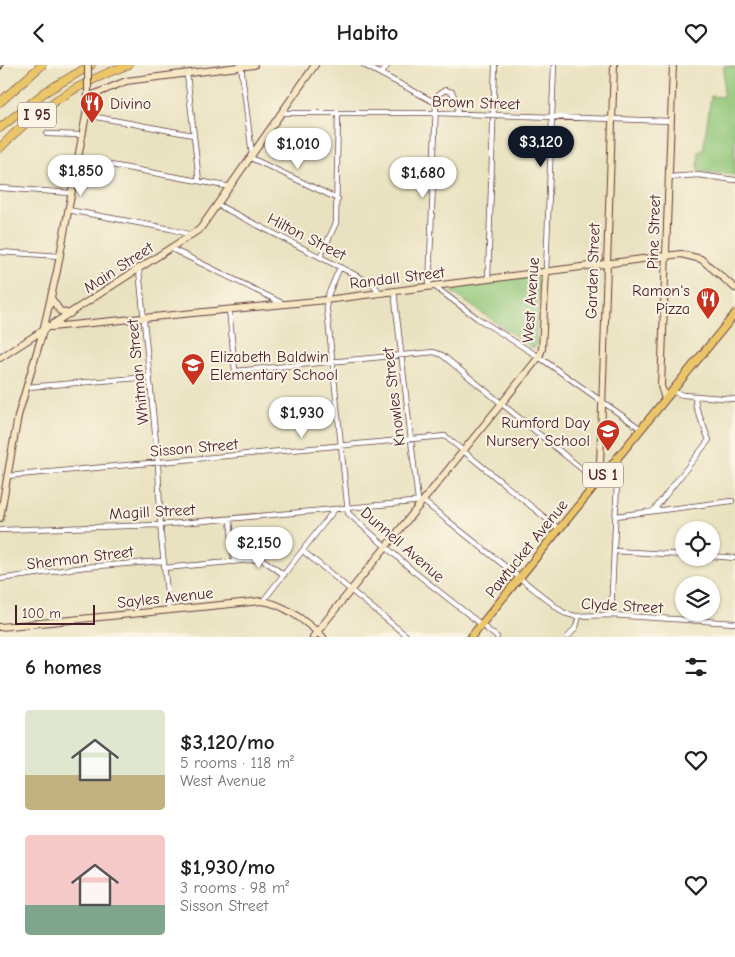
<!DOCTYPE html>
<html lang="en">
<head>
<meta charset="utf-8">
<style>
	:root { --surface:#fff; --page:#f6f6f6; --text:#202124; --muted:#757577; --accent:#111827 }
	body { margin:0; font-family:"Comic Neue",sans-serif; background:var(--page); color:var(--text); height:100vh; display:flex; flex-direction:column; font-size:19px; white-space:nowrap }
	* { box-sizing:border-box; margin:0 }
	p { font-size:16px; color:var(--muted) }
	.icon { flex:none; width:28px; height:28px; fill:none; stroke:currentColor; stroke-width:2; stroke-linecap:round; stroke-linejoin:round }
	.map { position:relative; height:572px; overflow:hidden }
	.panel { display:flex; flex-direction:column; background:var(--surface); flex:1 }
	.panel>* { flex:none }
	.buttons { position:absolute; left:675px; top:456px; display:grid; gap:10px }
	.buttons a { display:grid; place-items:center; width:45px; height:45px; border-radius:50%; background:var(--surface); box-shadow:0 1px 4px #0004; font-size:25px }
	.scale { position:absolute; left:15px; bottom:12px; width:80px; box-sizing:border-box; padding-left:5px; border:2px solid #4a1f2b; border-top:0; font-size:14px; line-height:18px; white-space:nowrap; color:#4a1f2b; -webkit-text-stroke:4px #fcf5e5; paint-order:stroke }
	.price { position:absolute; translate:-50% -42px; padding:0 11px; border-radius:18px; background:#fff; color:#222; font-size:16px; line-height:32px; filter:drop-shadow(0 1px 2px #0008) }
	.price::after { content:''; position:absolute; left:50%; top:30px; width:15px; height:11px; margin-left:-8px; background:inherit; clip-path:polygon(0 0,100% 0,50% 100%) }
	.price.current { background:var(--accent); color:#fff }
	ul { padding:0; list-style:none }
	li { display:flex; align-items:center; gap:15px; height:125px; padding:0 25px }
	li span { display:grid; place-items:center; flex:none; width:140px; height:100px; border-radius:5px; color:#555 }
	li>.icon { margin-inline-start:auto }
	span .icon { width:60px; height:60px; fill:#fffc; stroke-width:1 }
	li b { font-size:21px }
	h2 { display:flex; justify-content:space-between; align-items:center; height:60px; padding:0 25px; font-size:21px }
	header { display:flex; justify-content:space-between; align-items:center; height:65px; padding:0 25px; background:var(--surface); font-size:22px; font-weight:600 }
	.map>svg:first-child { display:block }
</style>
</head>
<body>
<header><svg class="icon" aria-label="back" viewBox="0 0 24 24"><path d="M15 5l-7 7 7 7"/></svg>Habito<svg class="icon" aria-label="heart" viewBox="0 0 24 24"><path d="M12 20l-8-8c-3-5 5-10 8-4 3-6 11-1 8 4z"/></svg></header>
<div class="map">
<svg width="735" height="572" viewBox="0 0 735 572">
	<rect width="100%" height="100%" fill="#fcf5e5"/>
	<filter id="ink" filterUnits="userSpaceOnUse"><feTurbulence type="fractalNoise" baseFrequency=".02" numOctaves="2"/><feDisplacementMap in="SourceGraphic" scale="10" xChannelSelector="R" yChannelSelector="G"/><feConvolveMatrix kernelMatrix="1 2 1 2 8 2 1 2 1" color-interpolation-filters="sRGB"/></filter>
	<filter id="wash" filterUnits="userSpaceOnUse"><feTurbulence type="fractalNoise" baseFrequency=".0096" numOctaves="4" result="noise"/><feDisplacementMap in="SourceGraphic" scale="20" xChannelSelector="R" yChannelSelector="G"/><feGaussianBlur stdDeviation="1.12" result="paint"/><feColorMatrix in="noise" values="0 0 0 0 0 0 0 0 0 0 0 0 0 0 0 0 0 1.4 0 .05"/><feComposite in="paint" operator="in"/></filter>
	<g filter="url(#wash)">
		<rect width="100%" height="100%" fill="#e9e2c0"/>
		<path fill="#90c678" stroke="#6d7252" d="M724,1L735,2V110L698,106L699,86H703L711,31L723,32Z
			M533,210L539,215L536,281L533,283L453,228L452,221Z"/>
	</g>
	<g filter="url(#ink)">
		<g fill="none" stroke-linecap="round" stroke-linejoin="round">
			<g stroke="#623c41" stroke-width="6">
				<path id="street" d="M241,0L252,90
					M364,0L436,38L429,221
					M187,9L199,116
					M381,9L388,0
					M435,36L439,29L445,25L452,27L458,40L457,49
					M281,48H436L671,56
					M86,50L193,70
					M47,69L82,70
					M251,93L338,134
					M78,94L231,122
					M669,112L698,110L735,115
					M0,123L71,128
					M218,140L373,219L380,228
					M68,145L171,164L191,170
					M172,184L282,238
					M0,187L60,191
					M320,192L336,158L338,48
					M340,202L326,235L348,448L412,505L497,572
					M139,205L158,398L161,471L169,546
					M546,206L554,0
					M488,214L495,0
					M434,221L477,253L539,292L641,364
					M394,226L418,436
					M229,244L235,306L434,287L442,290L588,409L613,414L617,418L611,550
					M27,322L150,312
					M671,326L683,330L735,334
					M7,411L445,371L559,464
					M617,418L618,392
					M653,446L709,375L696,342L695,331
					M616,451L732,436
					M230,454L234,496
					M0,465L159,460L423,436L564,548L575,551L611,550L735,558
					M303,486L408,572
					M614,486L684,490
					M711,491L735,493
					M164,503L262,494L284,510
					M0,514L85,502L163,496
					M263,536L335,444
					M568,572L576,562L579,551"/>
			</g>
			<g stroke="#623c41" stroke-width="8">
				<path id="secondary" d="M88,32L126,16L254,0
					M51,233L60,246L70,249
					M51,262L326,235L681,189L701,194L735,223
					M0,293L200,164L315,0
					M665,334L661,321L673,0
					M601,412L600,399L614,0
					M0,453L18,351L43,266L57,206L86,50L88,28
					M0,562L261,536C284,538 306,557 323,572
					M313,572L539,292L542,284L546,206"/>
			</g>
			<g stroke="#623c41" stroke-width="9">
				<path id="primary" d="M471,572L735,249"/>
			</g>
			<g stroke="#623c41" stroke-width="9">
				<path id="highway" d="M0,37L42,0
					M0,63L45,27L91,0
					M0,83C35,45 80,17 128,0"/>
			</g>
			<use href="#street" stroke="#fff" stroke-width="4.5"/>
			<use href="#secondary" stroke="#f7e8c3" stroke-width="6"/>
			<use href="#primary" stroke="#ebc669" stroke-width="7"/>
			<use href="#highway" stroke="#ebc669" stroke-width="8"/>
			<path stroke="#4a1f2b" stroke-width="2" stroke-dasharray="8 4" stroke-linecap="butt" d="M0,5L3,0"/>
			<g stroke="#623c41" stroke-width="8" stroke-linecap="butt">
				<path id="secondary-bridge" d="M88,0V28"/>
			</g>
			<use href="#secondary-bridge" stroke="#f7e8c3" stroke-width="6"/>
		</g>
	</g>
	<defs>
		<g id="restaurant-pin" transform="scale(1.25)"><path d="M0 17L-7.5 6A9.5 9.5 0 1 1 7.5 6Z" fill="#c8321e" stroke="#fcf5e5"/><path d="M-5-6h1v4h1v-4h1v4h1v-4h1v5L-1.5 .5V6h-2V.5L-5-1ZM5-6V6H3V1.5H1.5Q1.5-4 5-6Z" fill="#fff"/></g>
		<g id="school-pin" transform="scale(1.25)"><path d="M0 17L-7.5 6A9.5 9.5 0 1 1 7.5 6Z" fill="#c8321e" stroke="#fcf5e5"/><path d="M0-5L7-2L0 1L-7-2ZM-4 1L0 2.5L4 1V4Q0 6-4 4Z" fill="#fff"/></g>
	</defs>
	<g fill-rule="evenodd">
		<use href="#restaurant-pin" x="92" y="38"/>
		<use href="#restaurant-pin" x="708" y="234"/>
		<use href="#school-pin" x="193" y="300"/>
		<use href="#school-pin" x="608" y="366"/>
	</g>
	<g text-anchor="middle" stroke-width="4" stroke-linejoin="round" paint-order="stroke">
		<g fill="#fcf5e5" stroke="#7f5f63" stroke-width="1">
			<rect x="18" y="37.5" width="38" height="25" rx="4"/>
			<rect x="583" y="397.5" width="40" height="25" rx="4"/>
		</g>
		<g font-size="15" font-weight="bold" fill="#4a1f2b">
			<text x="37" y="55">I 95</text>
			<text x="603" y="415">US 1</text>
		</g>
		<g font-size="16" fill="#4a1f2b" stroke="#fcf5e5">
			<text transform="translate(476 37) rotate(2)" y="6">Brown Street</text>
			<text transform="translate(653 167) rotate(-88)" y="6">Pine Street</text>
			<text transform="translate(307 171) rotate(27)" y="6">Hilton Street</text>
			<text transform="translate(118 202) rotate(-33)" y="6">Main Street</text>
			<text transform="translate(592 206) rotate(-88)" y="6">Garden Street</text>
			<text transform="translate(397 212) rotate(-7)" y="6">Randall Street</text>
			<text transform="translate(530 235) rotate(-86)" y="6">West Avenue</text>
			<text transform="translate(137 307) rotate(-96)" y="6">Whitman Street</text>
			<text transform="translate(393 332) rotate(-97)" y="6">Knowles Street</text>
			<text transform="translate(194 382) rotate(-5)" y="6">Sisson Street</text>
			<text transform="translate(152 446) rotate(-3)" y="6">Magill Street</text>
			<text transform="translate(403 479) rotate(41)" y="6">Dunnell Avenue</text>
			<text transform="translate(526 483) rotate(-51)" y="6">Pawtucket Avenue</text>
			<text transform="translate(80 492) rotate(-7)" y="6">Sherman Street</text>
			<text transform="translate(165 532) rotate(-6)" y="6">Sayles Avenue</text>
			<text transform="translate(622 540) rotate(3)" y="6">Clyde Street</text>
		</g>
		<g font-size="16" fill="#4a1f2b" stroke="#fcf5e5" text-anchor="start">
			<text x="110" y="44">Divino</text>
			<text x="690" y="231" text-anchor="end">Ramon's<tspan x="690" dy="18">Pizza</tspan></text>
			<text x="210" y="297">Elizabeth Baldwin<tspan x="210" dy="18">Elementary School</tspan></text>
			<text x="590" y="363" text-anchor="end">Rumford Day<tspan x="590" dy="18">Nursery School</tspan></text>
		</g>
	</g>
</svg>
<div class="buttons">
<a><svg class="icon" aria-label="locate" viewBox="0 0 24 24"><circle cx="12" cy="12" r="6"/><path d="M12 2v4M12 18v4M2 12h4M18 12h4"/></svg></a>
<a><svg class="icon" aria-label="layers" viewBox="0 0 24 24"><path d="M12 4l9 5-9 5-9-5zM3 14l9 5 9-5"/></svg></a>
</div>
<div class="scale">100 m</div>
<b class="price current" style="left:541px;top:103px">$3,120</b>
<b class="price" style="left:298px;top:105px">$1,010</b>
<b class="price" style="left:81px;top:132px">$1,850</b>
<b class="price" style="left:423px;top:134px">$1,680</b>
<b class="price" style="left:302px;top:374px">$1,930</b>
<b class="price" style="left:259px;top:504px">$2,150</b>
</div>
<section class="panel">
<h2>6 homes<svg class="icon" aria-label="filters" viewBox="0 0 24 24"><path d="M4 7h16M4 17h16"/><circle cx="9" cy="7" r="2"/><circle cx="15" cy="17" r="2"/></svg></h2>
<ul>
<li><span style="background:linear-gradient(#dfe7d0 65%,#c2b280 0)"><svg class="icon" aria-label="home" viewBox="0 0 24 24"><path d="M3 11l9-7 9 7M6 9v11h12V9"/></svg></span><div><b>$3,120/mo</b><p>5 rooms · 118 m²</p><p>West Avenue</p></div><svg class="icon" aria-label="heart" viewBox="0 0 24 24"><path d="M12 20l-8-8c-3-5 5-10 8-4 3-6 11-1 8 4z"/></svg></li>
<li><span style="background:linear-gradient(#f6c9c9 70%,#7fa58c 0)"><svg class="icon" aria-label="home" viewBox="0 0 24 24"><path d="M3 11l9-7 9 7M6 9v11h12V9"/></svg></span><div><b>$1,930/mo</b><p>3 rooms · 98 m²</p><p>Sisson Street</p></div><svg class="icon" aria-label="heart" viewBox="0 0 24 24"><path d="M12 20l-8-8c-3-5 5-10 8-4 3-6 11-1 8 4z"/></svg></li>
</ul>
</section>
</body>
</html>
